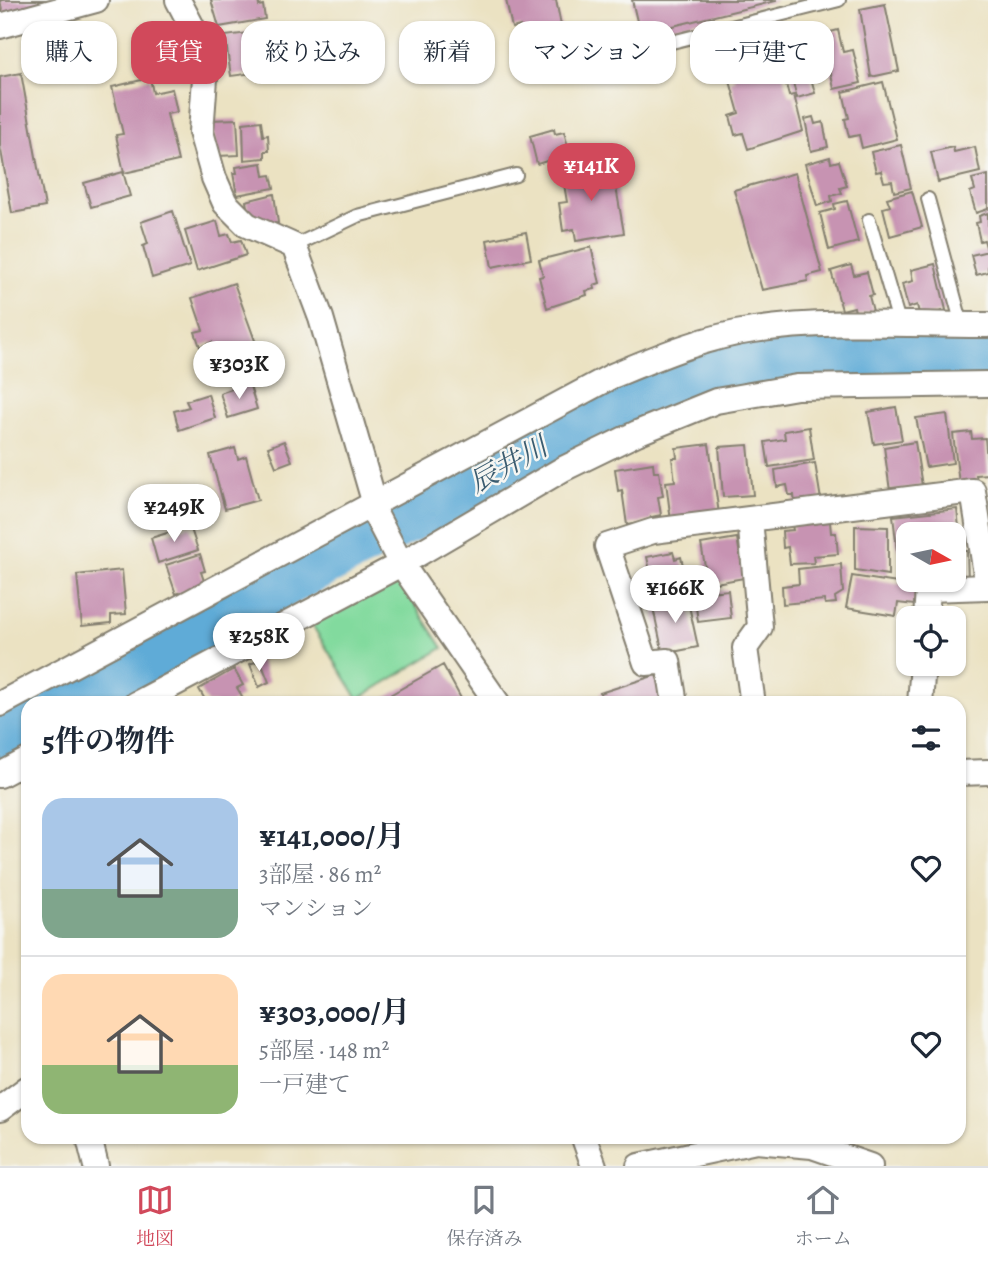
<!DOCTYPE html>
<html lang="ja">
<head>
<meta charset="utf-8">
<style>
	:root { --surface:#fff; --page:#f6f6f7; --text:#1f2937; --muted:#747a83; --line:#e0e1e3; --accent:#d1495b }
	body { margin:0; font-family:Alegreya,"Noto Serif JP",serif; background:var(--page); color:var(--text); height:100vh; display:flex; flex-direction:column; font-size:26px; white-space:nowrap }
	* { box-sizing:border-box; margin:0 }
	p { font-size:23px; color:var(--muted) }
	.icon { flex:none; width:38px; height:38px; fill:none; stroke:currentColor; stroke-width:2; stroke-linecap:round; stroke-linejoin:round }
	.map { position:relative; flex:1; overflow:hidden }
	.panel { position:absolute; left:21px; top:696px; width:945px; height:448px; display:flex; flex-direction:column; background:var(--surface); border-radius:21px; box-shadow:0 2px 5px #0004 }
	.panel>* { flex:none }
	.top-card { position:absolute; left:21px; top:21px; width:947px; height:63px; display:flex; gap:14px }
	.needle { width:46px; rotate:99deg }
	.fabs { position:absolute; left:896px; top:522px; display:grid; gap:14px }
	.fabs a { display:grid; place-items:center; width:70px; height:70px; border-radius:14px; background:var(--surface); box-shadow:0 2px 5px #0004; font-size:35px }
	.price { position:absolute; translate:-50% -60px; padding:0 16px; border-radius:24px; background:#fff; color:#222; font-size:23px; line-height:46px; filter:drop-shadow(0 2px 4px #0008) }
	.price::after { content:''; position:absolute; left:50%; top:42px; width:21px; height:16px; margin-left:-10px; background:inherit; clip-path:polygon(0 0,100% 0,50% 100%) }
	.price.current { background:var(--accent); color:#fff }
	ul { padding:0; list-style:none }
	li { display:flex; align-items:center; gap:21px; height:175px; padding:0 21px }
	li+li { border-top:2px solid var(--line) }
	li span { display:grid; place-items:center; flex:none; width:196px; height:140px; border-radius:21px; color:#555 }
	li>.icon { margin-inline-start:auto }
	span .icon { width:84px; height:84px; fill:#fffc; stroke-width:1 }
	li b { font-size:30px }
	h2 { display:flex; justify-content:space-between; align-items:center; height:84px; padding:0 21px; font-size:30px }
	.pill { padding:0 24px; border-radius:21px; background:var(--surface); box-shadow:0 2px 5px #0004; font-size:24px; line-height:63px }
	.pill.current { background:var(--accent); color:#fff }
	.tab-bar { display:flex; justify-content:space-around; align-items:center; height:98px; border-top:2px solid var(--line); background:var(--surface); font-size:19px; color:var(--muted) }
	.tab-bar a { display:grid; justify-items:center; gap:4px }
	.tab-bar .current { color:var(--accent) }
	.map>svg:first-child { display:block }
</style>
</head>
<body>
<div class="map">
<svg width="988" height="1166" viewBox="0 0 988 1166">
	<rect width="100%" height="100%" fill="#f6f6f2"/>
	<filter id="ink" filterUnits="userSpaceOnUse"><feTurbulence type="fractalNoise" baseFrequency=".0143" numOctaves="2"/><feDisplacementMap in="SourceGraphic" scale="14" xChannelSelector="R" yChannelSelector="G"/><feConvolveMatrix kernelMatrix="1 2 1 2 8 2 1 2 1" color-interpolation-filters="sRGB"/></filter>
	<filter id="wash" filterUnits="userSpaceOnUse"><feTurbulence type="fractalNoise" baseFrequency=".00686" numOctaves="4" result="noise"/><feDisplacementMap in="SourceGraphic" scale="28" xChannelSelector="R" yChannelSelector="G"/><feGaussianBlur stdDeviation="1.57" result="paint"/><feColorMatrix in="noise" values="0 0 0 0 0 0 0 0 0 0 0 0 0 0 0 0 0 1.4 0 .05"/><feComposite in="paint" operator="in"/></filter>
	<g filter="url(#wash)">
		<rect width="100%" height="100%" fill="#ebe2c2"/>
		<path fill="#82da9e" stroke="#4f7b5d" stroke-width="2" d="M387,582L401,583L443,648L358,699L309,620Z"/>
		<g fill="none" stroke-linecap="round" stroke-linejoin="round">
			<path stroke="#5eabd7" stroke-width="52" d="M66,704L179,644L287,580L495,472L599,414L711,370L791,356L988,357
				M0,740L28,724"/>
		</g>
		<g id="blocks">
			<path fill="#c793b2" d="M0,0H58L4,20Z
				M211,0H258L259,6L263,5L265,19L219,27Z
				M506,0H556L567,56L528,64L520,26L512,28Z
				M632,0H776V1L640,34Z
				M885,4L899,71L871,77L860,9Z
				M789,26L792,40L800,38L804,56L775,62L772,51L756,54L752,34Z
				M838,30L843,52L853,50L861,83L834,89L823,34Z
				M256,32L262,72L231,76L225,36Z
				M806,59L815,93L797,98L788,64Z
				M764,63L765,69L781,65L789,96L794,95L803,131L748,149L743,133L735,135L730,116L739,113L730,81L735,80L732,72Z
				M21,73L45,207L12,213L0,145V77Z
				M150,78L153,93L172,89L177,112L167,114L178,161L124,173L116,135L123,134L112,87Z
				M883,82L897,139L862,148L859,135L849,137L845,119L849,118L843,92Z
				M813,117L815,124L823,122L828,147L811,151L805,119Z
				M237,119L239,155L217,156L211,120Z
				M261,121L263,136L268,135L269,151H265V158L244,160L243,123Z
				M554,129L555,134L564,132L570,154L537,164L530,136Z
				M901,145L911,188L894,192L892,181L884,182L881,171L876,172L871,152Z
				M953,147L954,152L975,147L980,172L938,182L931,152Z
				M830,157L831,163L839,161L847,186L840,188L842,193L831,196L832,201L817,206L805,164Z
				M262,163L264,176L271,175L274,188L237,195L233,173H237L236,167Z
				M612,164L624,233L576,241L574,229L563,231L559,203L567,202L562,172Z
				M123,172L130,196L91,207L84,183Z
				M795,173L822,272L807,276L808,281L762,290L734,190Z
				M988,175V209L976,213L970,192L975,190L972,179Z
				M912,191L922,227L890,236L883,208L890,206L887,198Z
				M274,194L278,223L255,226L249,219L246,201Z
				M847,201L858,242L829,250L820,213L835,209L834,204Z
				M173,211L190,266L152,278L143,246L148,244L141,222Z
				M988,213V250H987L984,240L980,241L976,223L980,222L979,216Z
				M217,221L221,236L229,234L232,242L241,240L246,255L197,271L185,231Z
				M526,232L531,259L492,267L487,240Z
				M591,247L600,283L594,285L595,289L586,291L587,295L547,308L539,277L543,276L539,260Z
				M988,251V272L976,275L971,255Z
				M935,264L946,310L920,317L917,305L908,308L902,284L913,281L911,270Z
				M851,265L854,275L867,272L873,295L869,296L873,311L856,316L854,307L842,310L831,271Z
				M234,283L265,368L226,382L212,342L200,347L195,332L203,330L192,298Z
				M249,383L257,409L228,418L220,393Z
				M208,394L215,418L179,430L174,411L189,407L186,401Z
				M896,407L902,440L874,444L868,412Z
				M947,414L953,463L926,467L916,418Z
				M809,427L814,460L769,467L765,442L785,439L784,431Z
				M971,432L972,439L985,438L988,474L976,475L977,481L959,483L953,434Z
				M284,441L292,461L276,467L268,447Z
				M915,442L922,486L890,491L884,447Z
				M709,444L719,514L671,521L666,482L675,481L672,458H677L676,448Z
				M748,445L753,495L723,497L719,447Z
				M235,448L238,459L246,456L258,500L225,509L210,455Z
				M653,463L654,472H659L663,496L658,497L661,515L651,517V521L627,525L622,490L618,491L615,469Z
				M815,463L821,500L795,504L794,495H789L787,485L777,487L775,470Z
				M957,509L960,537L954,538V534H908V549L897,550L893,516Z
				M830,522L831,533H836L838,554L813,556L814,563L790,564L788,547L783,548L782,531L793,530L792,525Z
				M190,526L198,550L158,563L151,538Z
				M855,526L888,527V575L855,570Z
				M737,538L744,578L693,587L690,569L705,566L701,544Z
				M954,551H967L968,581L954,579Z
				M673,552L675,559L681,557L689,590L656,598L647,557Z
				M200,554L205,571L201,572L205,584L176,594L166,565Z
				M841,564L843,592L835,597L836,603L825,604L824,600L783,604L782,586L799,584L798,569Z
				M122,570L126,614L111,615V623L82,626L77,575Z
				M852,576L917,586L914,605L898,603L896,616L846,608Z
				M728,590L731,618L698,622L696,607L702,606L701,593Z
				M683,596L684,602L688,601L698,647L663,654L652,603Z
				M260,660L269,682L259,687L250,664Z
				M443,665L464,704H374Z
				M234,669L243,685L237,688L242,696L230,704L207,703L199,689Z
				M656,675L666,704H603L600,693Z"/>
		</g>
	</g>
	<g filter="url(#ink)">
		<use href="#blocks" fill-opacity="0" stroke="#847f6f" stroke-width="2"/>
		<g fill="none" stroke-linecap="round" stroke-linejoin="round">
			<g stroke="#847f6f" stroke-width="16">
				<path id="lane" d="M618,62L648,48L839,0
					M928,199L962,325
					M869,220L900,325
					M294,246L357,216L516,175"/>
			</g>
			<g stroke="#847f6f" stroke-width="28">
				<path id="street" d="M178,0L198,38L206,65L201,132L214,178L225,203L247,225L294,246L321,318L374,501
					M0,26L96,0
					M370,504L400,562L498,704
					M750,519L760,627L745,648L753,704
					M0,704L612,376C658,357 704,337 754,330C830,319 911,325 988,325
					M136,704L401,564L563,469L637,433L716,401L797,387L988,384
					M675,704L668,661L646,663L607,546L653,531L973,491L988,587L928,589L926,618
					M920,704L923,663
					M959,773L988,772
					M0,775L28,760
					M0,1109L28,1088
					M89,1138L96,1166
					M584,1138L594,1166
					M639,1166L756,1141L812,1146L870,1166"/>
			</g>
			<use href="#lane" stroke="#fff" stroke-width="12"/>
			<use href="#street" stroke="#fff" stroke-width="24"/>
		</g>
	</g>
	<g text-anchor="middle" stroke-width="5" stroke-linejoin="round" paint-order="stroke">
		<g font-size="28" font-style="italic" fill="#3a5c70" stroke="#f6f6f2">
			<text transform="translate(508 464) rotate(-29)" y="10">辰井川</text>
		</g>
	</g>
</svg>
<div class="fabs">
<a><svg class="needle" viewBox="-14 -14 28 28"><path d="M0-13l5 13h-10z" fill="#e53935"/><path d="M0 13l5-13h-10z" fill="#747a83"/></svg></a>
<a><svg class="icon" aria-label="locate" viewBox="0 0 24 24"><circle cx="12" cy="12" r="6"/><path d="M12 2v4M12 18v4M2 12h4M18 12h4"/></svg></a>
</div>
<b class="price current" style="left:591px;top:203px">¥141K</b>
<b class="price" style="left:239px;top:401px">¥303K</b>
<b class="price" style="left:174px;top:544px">¥249K</b>
<b class="price" style="left:675px;top:625px">¥166K</b>
<b class="price" style="left:259px;top:673px">¥258K</b>
<div class="top-card">
<a class="pill">購入</a>
<a class="pill current">賃貸</a>
<a class="pill">絞り込み</a>
<a class="pill">新着</a>
<a class="pill">マンション</a>
<a class="pill">一戸建て</a>
</div>
<section class="panel">
<h2>5件の物件<svg class="icon" aria-label="filters" viewBox="0 0 24 24"><path d="M4 7h16M4 17h16"/><circle cx="9" cy="7" r="2"/><circle cx="15" cy="17" r="2"/></svg></h2>
<ul>
<li><span style="background:linear-gradient(#a9c7e8 65%,#7fa58c 0)"><svg class="icon" aria-label="home" viewBox="0 0 24 24"><path d="M3 11l9-7 9 7M6 9v11h12V9"/></svg></span><div><b>¥141,000/月</b><p>3部屋 · 86 m²</p><p>マンション</p></div><svg class="icon" aria-label="heart" viewBox="0 0 24 24"><path d="M12 20l-8-8c-3-5 5-10 8-4 3-6 11-1 8 4z"/></svg></li>
<li><span style="background:linear-gradient(#ffd9b3 65%,#8fb573 0)"><svg class="icon" aria-label="home" viewBox="0 0 24 24"><path d="M3 11l9-7 9 7M6 9v11h12V9"/></svg></span><div><b>¥303,000/月</b><p>5部屋 · 148 m²</p><p>一戸建て</p></div><svg class="icon" aria-label="heart" viewBox="0 0 24 24"><path d="M12 20l-8-8c-3-5 5-10 8-4 3-6 11-1 8 4z"/></svg></li>
</ul>
</section>
</div>
<nav class="tab-bar">
<a class="current"><svg class="icon" aria-label="map" viewBox="0 0 24 24"><path d="M3 6l6-2 6 2 6-2v14l-6 2-6-2-6 2zM9 4v14M15 6v14"/></svg>地図</a>
<a><svg class="icon" aria-label="saved" viewBox="0 0 24 24"><path d="M7 4h10v16l-5-4-5 4z"/></svg>保存済み</a>
<a><svg class="icon" aria-label="home" viewBox="0 0 24 24"><path d="M3 11l9-7 9 7M6 9v11h12V9"/></svg>ホーム</a>
</nav>
</body>
</html>
